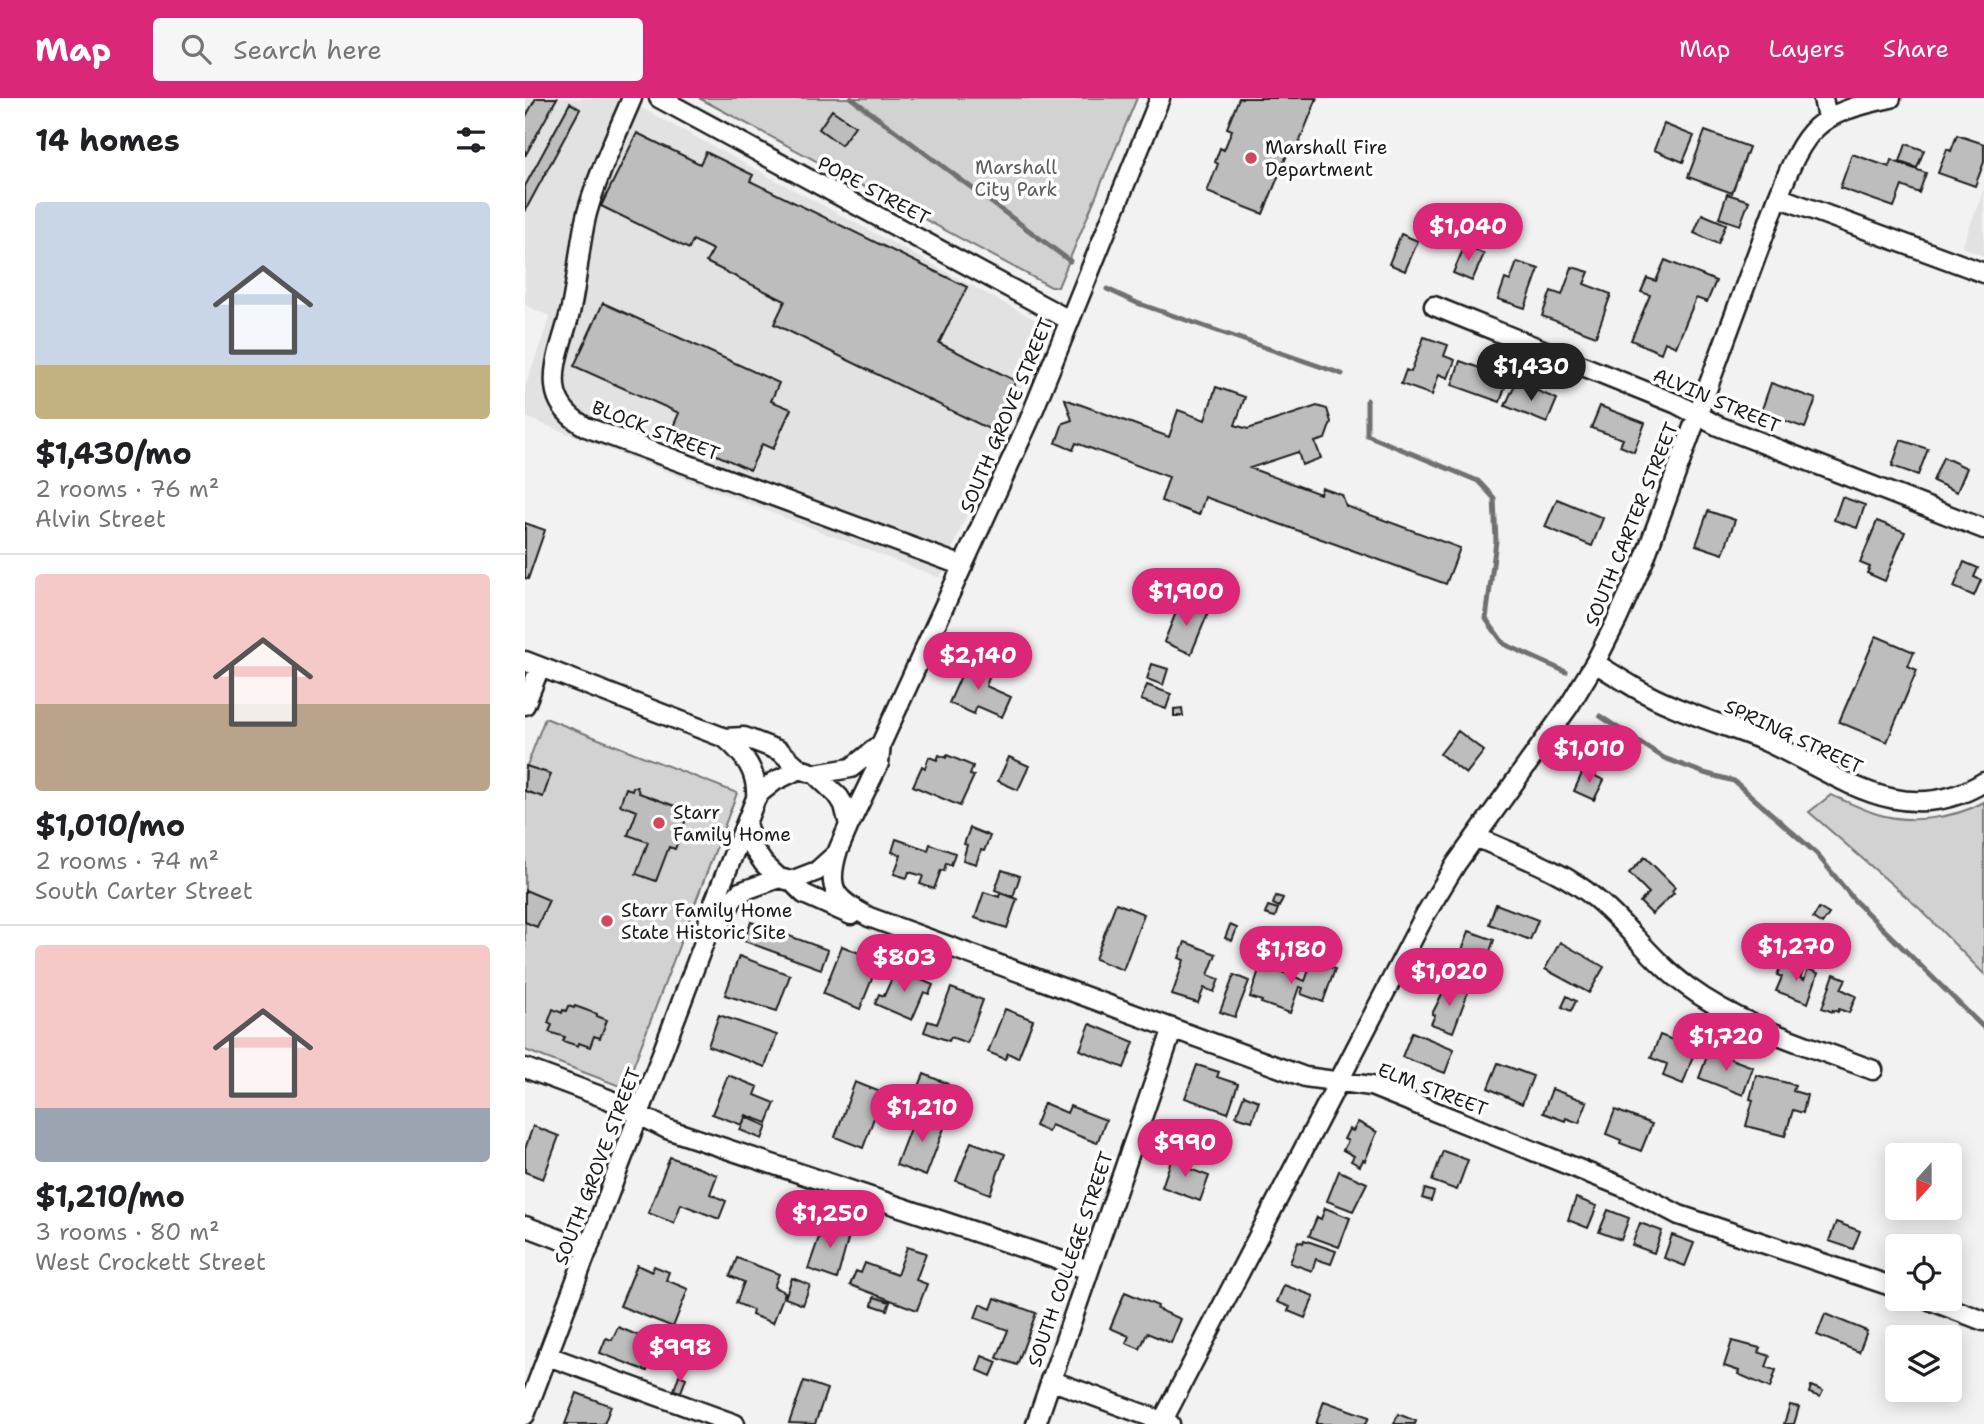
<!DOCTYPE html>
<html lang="en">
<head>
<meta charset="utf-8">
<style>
	:root { --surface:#fff; --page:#f6f6f6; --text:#202124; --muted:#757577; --line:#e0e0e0; --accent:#db2777 }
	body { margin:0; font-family:"Shantell Sans",sans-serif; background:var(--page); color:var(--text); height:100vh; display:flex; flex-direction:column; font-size:26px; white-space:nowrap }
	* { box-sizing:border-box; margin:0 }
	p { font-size:23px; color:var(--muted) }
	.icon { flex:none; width:38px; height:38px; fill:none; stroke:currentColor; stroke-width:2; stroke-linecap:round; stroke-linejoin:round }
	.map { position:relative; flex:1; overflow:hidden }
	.drawer { display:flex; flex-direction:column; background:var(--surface); width:525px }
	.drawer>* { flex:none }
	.needle { width:46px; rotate:201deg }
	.controls { position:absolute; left:1360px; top:1045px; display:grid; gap:14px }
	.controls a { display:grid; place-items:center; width:77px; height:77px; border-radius:7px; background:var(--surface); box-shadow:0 4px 18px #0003; font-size:35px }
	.price { position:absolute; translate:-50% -60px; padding:0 16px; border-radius:24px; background:var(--accent); color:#fff; font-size:23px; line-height:46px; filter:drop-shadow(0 2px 4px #0008) }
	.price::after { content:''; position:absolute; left:50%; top:42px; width:21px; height:16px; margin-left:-10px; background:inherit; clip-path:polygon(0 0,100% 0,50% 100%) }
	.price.current { background:#222; color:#fff }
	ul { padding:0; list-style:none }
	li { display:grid; align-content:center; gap:14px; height:371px; padding:0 35px }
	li+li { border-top:2px solid var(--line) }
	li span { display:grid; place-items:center; height:217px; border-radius:7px; color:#555 }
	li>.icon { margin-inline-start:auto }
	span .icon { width:126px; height:126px; fill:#fffc; stroke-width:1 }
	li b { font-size:30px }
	h2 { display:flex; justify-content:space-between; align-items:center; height:84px; padding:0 35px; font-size:30px }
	header { display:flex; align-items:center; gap:42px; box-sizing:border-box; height:98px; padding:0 35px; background:var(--accent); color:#fff }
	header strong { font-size:33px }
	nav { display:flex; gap:38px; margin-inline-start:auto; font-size:24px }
	.search { width:490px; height:63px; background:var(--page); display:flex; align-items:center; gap:18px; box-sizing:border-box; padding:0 24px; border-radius:7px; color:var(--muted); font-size:26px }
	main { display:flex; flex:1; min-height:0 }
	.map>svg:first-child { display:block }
</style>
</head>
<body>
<header>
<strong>Map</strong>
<div class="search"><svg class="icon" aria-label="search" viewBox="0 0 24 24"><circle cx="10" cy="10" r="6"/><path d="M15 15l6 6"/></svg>Search here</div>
<nav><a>Map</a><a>Layers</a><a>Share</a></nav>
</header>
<main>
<section class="drawer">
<h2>14 homes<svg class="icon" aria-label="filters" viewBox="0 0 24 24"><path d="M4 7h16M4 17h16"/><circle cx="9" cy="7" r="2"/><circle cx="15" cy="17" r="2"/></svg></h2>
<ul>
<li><span style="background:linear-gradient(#c9d6e8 75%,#c2b280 0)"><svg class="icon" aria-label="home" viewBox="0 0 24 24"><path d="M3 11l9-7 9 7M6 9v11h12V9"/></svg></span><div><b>$1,430/mo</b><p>2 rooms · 76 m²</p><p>Alvin Street</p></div></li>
<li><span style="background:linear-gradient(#f6c9c9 60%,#b9a48a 0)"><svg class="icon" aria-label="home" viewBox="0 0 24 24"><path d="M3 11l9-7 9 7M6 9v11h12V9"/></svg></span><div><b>$1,010/mo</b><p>2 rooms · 74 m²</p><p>South Carter Street</p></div></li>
<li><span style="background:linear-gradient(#f6c9c9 75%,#9aa5b1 0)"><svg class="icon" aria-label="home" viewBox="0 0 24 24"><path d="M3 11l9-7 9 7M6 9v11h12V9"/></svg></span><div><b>$1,210/mo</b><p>3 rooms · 80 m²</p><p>West Crockett Street</p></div></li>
</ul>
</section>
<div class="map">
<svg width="1459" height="1326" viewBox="0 0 1459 1326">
	<rect width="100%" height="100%" fill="#f2f2f2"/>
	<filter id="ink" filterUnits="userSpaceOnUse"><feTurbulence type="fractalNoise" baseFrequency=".0143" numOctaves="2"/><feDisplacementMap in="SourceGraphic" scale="14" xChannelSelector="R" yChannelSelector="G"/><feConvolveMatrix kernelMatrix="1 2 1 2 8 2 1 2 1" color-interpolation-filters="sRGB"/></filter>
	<g filter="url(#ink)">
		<path fill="#e2e2e2" d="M0,0H98L522,228L415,480L0,319V289L25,218L0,207Z
			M1459,91V158L1437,149Z"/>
		<path fill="#d2d2d2" stroke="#777" stroke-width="2" d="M174,0H612L533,189H526Z
			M20,620L212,695L100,990L0,952V673Z
			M1306,697C1321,703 1336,711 1352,716C1385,726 1428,721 1459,704V876L1394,810L1284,714Z"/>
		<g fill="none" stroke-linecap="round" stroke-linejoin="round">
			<path stroke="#707070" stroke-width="5" d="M326,0L545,163
				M582,191L612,205L817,276
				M842,302V337L953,383L969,400L971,443L961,521L979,546L1041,574
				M1075,618L1139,660L1179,675L1209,683L1291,755L1330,803L1459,930"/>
		</g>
		<path fill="#bdbdbd" stroke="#1c1c1c" stroke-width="2" d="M11,0H32L0,58V20Z
			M714,0H792L770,55L764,52L738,116L682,94L693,66L690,64L695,50L699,52L707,32L702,30Z
			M45,5L55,11L0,113V88Z
			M307,12L330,28L316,47L294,31Z
			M1139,26L1169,38L1158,64L1129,52Z
			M1180,33L1224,49L1207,95L1163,79Z
			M112,35L175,66L181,54L228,77L225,83L442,189L414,245L491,283L466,332L249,226L260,203L181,164L188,152L168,142L164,151L76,108Z
			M1432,37L1459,46V64L1450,88L1413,75L1422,51L1426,53Z
			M1381,46L1399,52L1392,70L1375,64Z
			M1327,56L1364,69L1366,62L1401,75L1394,95L1377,88L1369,109L1315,90Z
			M1202,96L1224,103L1215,127L1194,120Z
			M1177,116L1201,126L1193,146L1169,135Z
			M876,136L893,143L880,173L864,166Z
			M940,147L959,156L947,183L928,175Z
			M1140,162L1191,183L1182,204L1171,200L1151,249L1140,244L1136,255L1106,242L1125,197L1116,194L1122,180L1131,183Z
			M992,164L1014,171L1000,210L973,201L980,181L985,183Z
			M1047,169L1064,174L1059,186L1086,196L1071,238L1017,218L1026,193L1037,197Z
			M78,205L254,285L246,303L266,311L248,351L237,346L225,372L145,336L154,315L49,268Z
			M899,239L923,247L919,258L930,262L923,280L914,276L907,297L876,286L881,272L886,274Z
			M935,263L983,280L975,304L927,287Z
			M991,284L1032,301L1022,325L980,308Z
			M1246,285L1291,301L1280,330L1236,314Z
			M691,289L720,299L710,327L723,331L792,308L802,311L806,324L800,341L790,344L796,360L777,367L773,354L725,370L795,396L797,390L817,397L821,408L935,450L921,486L680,399L674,417L636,403L644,379L551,345L548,352L531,345L538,325L547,322L540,301L644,339L653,312L680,322Z
			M1075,308L1120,325L1109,354L1095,348L1098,341L1066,330Z
			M1376,342L1403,351L1393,377L1367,368Z
			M1418,359L1442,370L1432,394L1408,383Z
			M1317,399L1340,407L1332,430L1309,422Z
			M1032,401L1078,420L1067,448L1020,429Z
			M1183,413L1210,422L1198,456L1171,447Z
			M1352,423L1380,434L1360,483L1342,475L1345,469L1335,465Z
			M0,425L20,432L3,481L0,480Z
			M1439,464L1453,470L1449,479L1456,482L1449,498L1429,489Z
			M661,505L683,515L666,556L639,544L654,507L659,510Z
			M1351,538L1389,554L1383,568L1392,572L1362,644L1314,624Z
			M443,562L467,572L461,588L486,599L477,619L452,608L449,616L424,605Z
			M627,566L643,571L638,587L622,581Z
			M622,587L646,596L641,611L616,602Z
			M657,610L658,618H649V611Z
			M933,633L959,653L941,676L915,656Z
			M414,657L421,660L422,657L448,668L445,677L449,678L435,708L388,688L397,668L400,670L404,659L412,662Z
			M484,659L504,668L493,692L473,683Z
			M1,668L26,676L18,699L0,693Z
			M1058,673L1079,682L1069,702L1049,693Z
			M108,689H112L114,695L164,713L150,751L144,749L131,783L111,776L123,744L103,737L112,713L95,707L101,690L107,692Z
			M445,730L465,738L459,753L456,752L451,766L438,762L442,747L439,746Z
			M371,741L403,752L405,746L430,755L426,767L421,765L419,773L416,772L409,791L395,786L398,778L384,774L382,780L369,776L376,757L367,754Z
			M1120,759L1150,789L1147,793L1149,795L1127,816L1115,804L1124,795L1104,775Z
			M477,772L495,778L488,799L470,792Z
			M0,792L24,802L12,829L0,824Z
			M459,794L474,799L475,795L492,801L482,830L450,820Z
			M751,798L758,800L754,809L748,806Z
			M591,805L619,816L598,872L570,861Z
			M971,806L1013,822L1005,842L964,826Z
			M743,808L753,811L750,819L740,816Z
			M1294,810L1304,816L1297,826L1288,820Z
			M226,824L303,852L296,871L219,843Z
			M705,827L712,830L707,843L700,840Z
			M944,833L969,842L954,883L929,874Z
			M660,844L691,856L683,877L694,881L689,894L679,890L673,905L647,897L659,862L654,860Z
			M1035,844L1079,869L1064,895L1020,871Z
			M317,848L354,863L335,911L298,896Z
			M214,858L265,877L252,913L200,897Z
			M787,863L810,871L798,904L776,896L778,890L774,889L765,915L736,905L737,903L725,899L736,866L780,883Z
			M1257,865L1278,873L1275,880L1279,882L1283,871L1293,875L1283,905L1251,893L1257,879L1252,877Z
			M371,871L408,887L404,896L399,894L387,922L350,906L354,896L359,898Z
			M1309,876L1321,881L1316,891L1331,898L1324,915L1314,911L1313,914L1308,912V914L1297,910Z
			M709,877L724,883L710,919L695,914Z
			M922,886L943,894L928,934L906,926L910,917L907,916Z
			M426,890L458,902L442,945L426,939L424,943L399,934L403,923L412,926Z
			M1042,898L1051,903L1046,913L1037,909Z
			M43,908L49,910L50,908L72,916V918L82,922L75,940L69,938L65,949L54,945L53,948L38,943L40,939L24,934L27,927L23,925L28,911L37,915L38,912L41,913Z
			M480,911L508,922L493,960L483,955L480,961L463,954Z
			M194,917L252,937L240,969L183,948Z
			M565,926L609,944L599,970L555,952Z
			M887,934L929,951L920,975L877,959Z
			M1135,937L1150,943L1151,939L1172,947L1158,986L1138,978L1142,966L1126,960Z
			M1184,953L1228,969L1218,997L1174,980Z
			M973,965L1008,978L997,1006L963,990Z
			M672,967L694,974L692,979L713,986L703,1015L660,1000Z
			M399,976L423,986L416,1003L392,993Z
			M203,977L233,989L230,997L250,1005L242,1025L221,1017L217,1027L187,1016Z
			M1231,977L1270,987L1268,993L1282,997L1278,1015L1268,1012L1260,1038L1221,1028L1228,1002L1225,1001Z
			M330,984L358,995L338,1050L310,1039Z
			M1027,991L1062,1004L1054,1025L1041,1020L1040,1023L1018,1015Z
			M719,997L734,1003L727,1023L711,1018Z
			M519,1005L542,1015L545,1008L581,1022L572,1045L526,1027L523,1034L510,1028Z
			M1090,1012L1127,1026L1116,1053L1095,1045L1096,1042L1081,1036Z
			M396,1013L422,1022L401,1078L371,1067L387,1025L392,1027Z
			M221,1019L242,1028L237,1041L215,1032Z
			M833,1024L852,1034L840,1063L838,1062L835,1068L826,1063L829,1058L818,1052L823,1043L819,1041L824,1031L828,1033Z
			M8,1028L34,1038L18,1081L0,1074V1051Z
			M446,1044L480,1056L465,1096L431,1083Z
			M918,1053L943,1062L932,1092L907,1083Z
			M648,1057L665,1063L662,1070L684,1078L675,1103L637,1089Z
			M145,1059L192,1077L185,1096L201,1103L194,1121L156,1106L149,1125L123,1115Z
			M814,1073L842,1085L828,1113L802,1103Z
			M900,1091L909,1094L906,1103L897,1100Z
			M1051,1100L1072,1108L1063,1130L1043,1122Z
			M800,1110L825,1120L814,1149L784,1138L792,1119L796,1121Z
			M1083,1112L1104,1120L1096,1142L1074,1134Z
			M300,1122L326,1131L312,1181L283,1171Z
			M1311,1124L1335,1133L1328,1151L1304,1143Z
			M1115,1125L1137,1133L1129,1155L1107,1147Z
			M1147,1137L1169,1145L1160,1168L1139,1160Z
			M779,1142L811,1153L806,1166L791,1161L787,1173L765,1165L773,1143L778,1145Z
			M382,1149L401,1155L391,1182L402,1186L392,1212L325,1187L331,1173L336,1175L340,1165L372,1177Z
			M212,1160L254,1176L249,1189L260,1194L248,1225L227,1217L228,1212L211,1205L219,1184L205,1178Z
			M112,1167L127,1174L129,1168L144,1174L141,1182L163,1191L148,1229L95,1208Z
			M267,1180L285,1187L278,1207L260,1200Z
			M759,1187L789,1198L780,1220L763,1213L765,1209L752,1204Z
			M600,1194L633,1208L632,1211L656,1221L646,1245L622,1235L615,1251L601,1245L604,1238L585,1230Z
			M349,1199L365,1204L362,1212L347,1207Z
			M470,1200L511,1215L492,1267L472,1260L483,1232L450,1220L455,1206L466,1211Z
			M1300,1216L1342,1233L1334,1254L1292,1237Z
			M93,1229L140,1249L133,1266L126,1263L122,1273L75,1255L81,1240L87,1242Z
			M1207,1243L1235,1250L1233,1254L1245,1258L1241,1269L1251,1272L1245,1290L1213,1276L1214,1273L1199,1268Z
			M457,1258L472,1264L466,1278L452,1272Z
			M154,1277L161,1280L156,1294L149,1292Z
			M279,1283L302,1291L290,1326L264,1325Z
			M1286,1288L1298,1293L1295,1299L1284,1295Z
			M52,1295L86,1308L79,1326H40Z
			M799,1303L844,1319L841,1326H791Z
			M1265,1307L1274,1309L1269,1326H1259Z
			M873,1316L891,1323L890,1326H869Z"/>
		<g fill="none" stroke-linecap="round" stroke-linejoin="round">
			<g stroke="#1c1c1c" stroke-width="23">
				<path id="minor" d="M107,0C91,38 73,76 62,115C54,146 53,179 46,210C41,236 25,267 31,294C35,311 47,321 61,329L438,468
					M134,0L544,222
					M1298,0L1302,20
					M1253,99L1459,175
					M909,208L1152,306L1193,328L1459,431
					M0,563L200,640C219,656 233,674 231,700
					M1070,565C1094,580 1118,596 1145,607C1174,620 1205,629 1235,641C1309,673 1376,735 1459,684
					M0,607L15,569
					M200,640L219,639L255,653L275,671L290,676L314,699L319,707L324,727L312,755L292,773L266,783L254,780L239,766L228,750L221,725L231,700L236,694L250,683L275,671
					M290,676L326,670L356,646
					M221,725L184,817L183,834L197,822L207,802L215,794L254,780
					M324,727L354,665L356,646L504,323L635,0
					M951,739C990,757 1036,771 1070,800C1103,827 1128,864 1163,889C1217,929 1285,948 1348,972
					M312,755C301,793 311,801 344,819L780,979L846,988L1106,1092L1154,1117L1372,1190
					M266,783L279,796L326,817
					M0,970L83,1001L142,1031L564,1172
					M0,1128L63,1152
					M1399,1200L1459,1223
					M23,1258L210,1326
					M525,1282L645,1326
					M0,1317L183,834
					M511,1326L648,930
					M636,1326L900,817L931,766L1044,608L1070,565L1092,522L1119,462L1253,99C1281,29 1290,16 1366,0"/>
			</g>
			<use href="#minor" stroke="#fff" stroke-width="18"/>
		</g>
	</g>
	<g fill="#d1495b" stroke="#fff" stroke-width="2.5">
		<circle cx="726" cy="60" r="7"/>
		<circle cx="134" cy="725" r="7"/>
		<circle cx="82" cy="823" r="7"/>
	</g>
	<g text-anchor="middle" stroke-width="7" stroke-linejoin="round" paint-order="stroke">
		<g font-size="19" fill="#1c1c1c" stroke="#fff" text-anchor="start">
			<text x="740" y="56">Marshall Fire<tspan x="740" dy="22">Department</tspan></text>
			<text x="148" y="721">Starr<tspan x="148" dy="22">Family Home</tspan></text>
			<text x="96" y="819">Starr Family Home<tspan x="96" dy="22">State Historic Site</tspan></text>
		</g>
		<g font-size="19" fill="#5c5c5c" stroke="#fff">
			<text x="491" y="76">Marshall<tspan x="491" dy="22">City Park</tspan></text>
		</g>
		<g font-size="19" fill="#1c1c1c" stroke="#fff">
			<text transform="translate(349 92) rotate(28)" y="7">POPE STREET</text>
			<text transform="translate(1192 302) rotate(23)" y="7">ALVIN STREET</text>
			<text transform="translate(481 317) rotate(-67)" y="7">SOUTH GROVE STREET</text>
			<text transform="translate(131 332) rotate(21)" y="7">BLOCK STREET</text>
			<text transform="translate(1106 426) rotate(-68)" y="7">SOUTH CARTER STREET</text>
			<text transform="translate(1269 638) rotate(25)" y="7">SPRING STREET</text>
			<text transform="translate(908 991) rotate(21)" y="7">ELM STREET</text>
			<text transform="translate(72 1068) rotate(-69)" y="7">SOUTH GROVE STREET</text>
			<text transform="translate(545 1161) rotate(-71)" y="7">SOUTH COLLEGE STREET</text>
		</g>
	</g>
</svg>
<div class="controls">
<a><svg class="needle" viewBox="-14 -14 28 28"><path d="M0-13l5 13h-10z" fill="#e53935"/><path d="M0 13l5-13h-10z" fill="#757577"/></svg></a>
<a><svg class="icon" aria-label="locate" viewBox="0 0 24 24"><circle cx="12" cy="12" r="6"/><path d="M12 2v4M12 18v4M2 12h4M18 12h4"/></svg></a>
<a><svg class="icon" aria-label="layers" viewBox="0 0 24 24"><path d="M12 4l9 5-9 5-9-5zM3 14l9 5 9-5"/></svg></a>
</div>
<b class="price" style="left:943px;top:165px">$1,040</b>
<b class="price current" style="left:1006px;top:305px">$1,430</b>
<b class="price" style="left:661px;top:530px">$1,900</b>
<b class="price" style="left:453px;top:594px">$2,140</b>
<b class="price" style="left:1064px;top:687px">$1,010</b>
<b class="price" style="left:1271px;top:885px">$1,270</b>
<b class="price" style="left:766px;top:888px">$1,180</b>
<b class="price" style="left:379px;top:896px">$803</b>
<b class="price" style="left:924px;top:910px">$1,020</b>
<b class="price" style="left:1201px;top:975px">$1,720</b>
<b class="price" style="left:397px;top:1046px">$1,210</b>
<b class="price" style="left:660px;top:1081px">$990</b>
<b class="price" style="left:305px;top:1152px">$1,250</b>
<b class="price" style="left:155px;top:1286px">$998</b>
</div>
</main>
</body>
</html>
